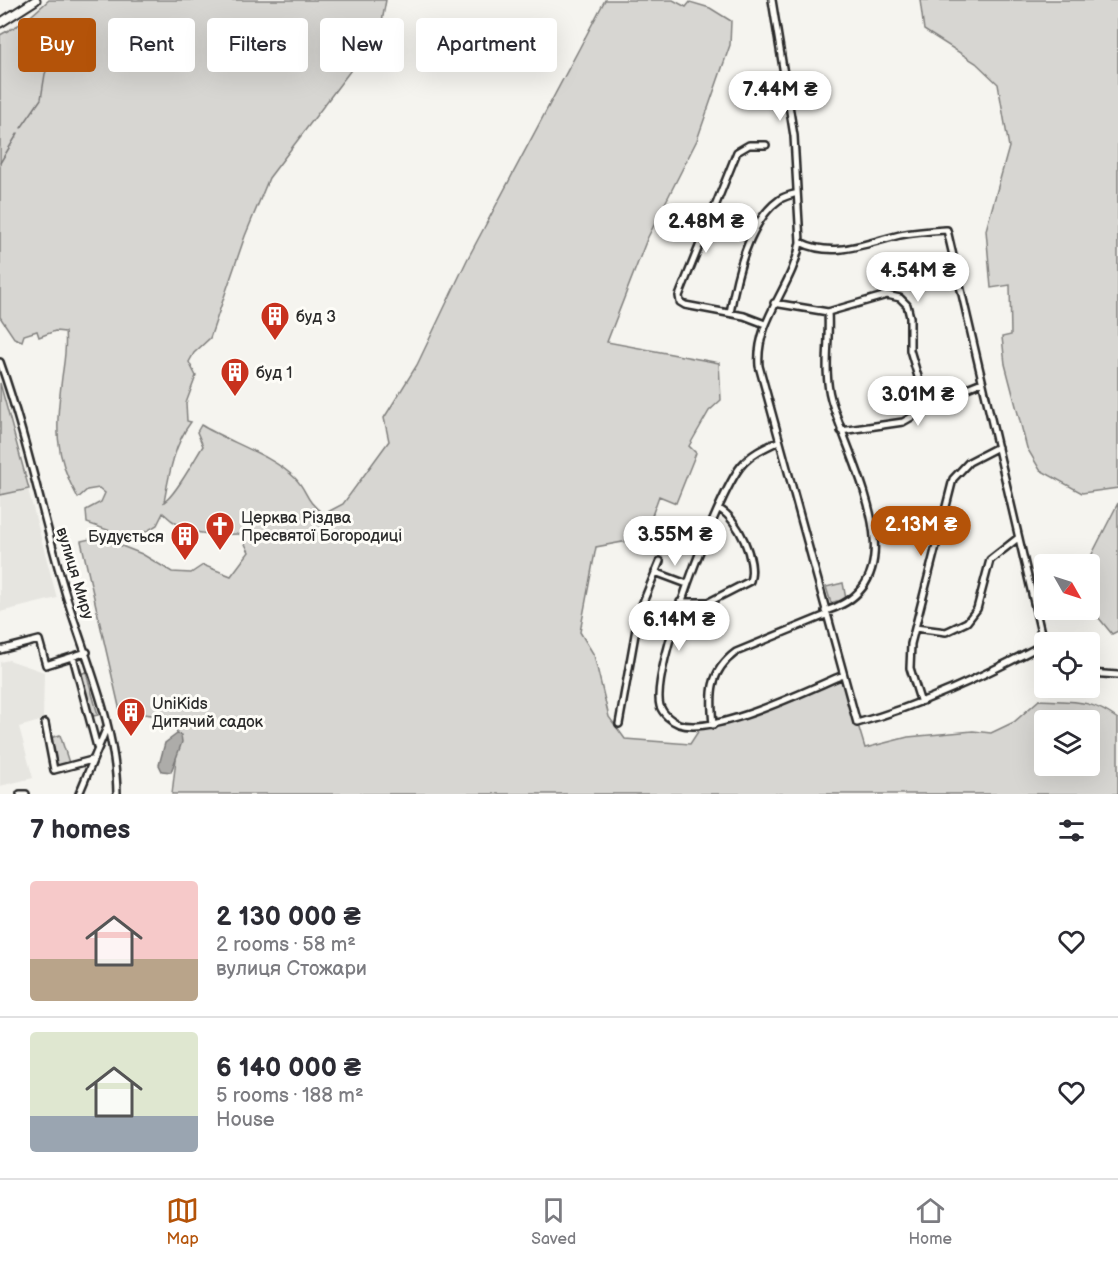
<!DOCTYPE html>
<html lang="en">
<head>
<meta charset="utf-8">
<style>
	:root { --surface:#fff; --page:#f2f2f3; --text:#2b2b33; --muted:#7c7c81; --line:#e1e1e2; --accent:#b45309 }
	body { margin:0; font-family:"Balsamiq Sans",sans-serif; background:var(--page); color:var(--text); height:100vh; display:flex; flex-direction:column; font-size:22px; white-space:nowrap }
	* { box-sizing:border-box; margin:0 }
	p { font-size:20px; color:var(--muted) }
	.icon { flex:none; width:33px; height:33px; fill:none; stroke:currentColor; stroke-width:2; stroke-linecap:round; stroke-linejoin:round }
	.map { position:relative; height:794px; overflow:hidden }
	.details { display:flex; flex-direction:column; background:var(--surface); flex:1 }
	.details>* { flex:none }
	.top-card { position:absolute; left:18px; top:18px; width:600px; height:54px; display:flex; gap:12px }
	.needle { width:39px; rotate:129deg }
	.controls { position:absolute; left:1034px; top:554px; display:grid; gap:12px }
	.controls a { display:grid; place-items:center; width:66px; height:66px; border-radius:6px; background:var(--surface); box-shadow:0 6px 24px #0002; font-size:30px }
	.price { position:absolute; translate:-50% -51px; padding:0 14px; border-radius:21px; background:#fff; color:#222; font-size:20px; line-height:39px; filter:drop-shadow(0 2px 3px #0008) }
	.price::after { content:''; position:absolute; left:50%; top:36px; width:18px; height:14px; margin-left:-9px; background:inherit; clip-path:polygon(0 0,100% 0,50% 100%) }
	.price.current { background:var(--accent); color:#fff }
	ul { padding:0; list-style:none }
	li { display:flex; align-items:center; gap:18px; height:150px; padding:0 30px }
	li+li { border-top:2px solid var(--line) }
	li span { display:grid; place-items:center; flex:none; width:168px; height:120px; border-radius:6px; color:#555 }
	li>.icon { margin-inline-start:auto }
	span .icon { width:72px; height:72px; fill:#fffc; stroke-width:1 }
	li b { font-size:26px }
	h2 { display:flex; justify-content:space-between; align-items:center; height:72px; padding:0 30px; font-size:26px }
	.chip { padding:0 21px; border-radius:6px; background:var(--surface); box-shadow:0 6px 24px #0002; font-size:21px; line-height:54px }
	.chip.current { background:var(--accent); color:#fff }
	.tab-bar { display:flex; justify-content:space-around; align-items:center; height:84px; border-top:2px solid var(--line); background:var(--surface); font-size:16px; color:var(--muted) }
	.tab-bar a { display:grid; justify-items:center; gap:3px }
	.tab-bar .current { color:var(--accent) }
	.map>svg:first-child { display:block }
</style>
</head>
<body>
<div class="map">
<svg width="1118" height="794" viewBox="0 0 1118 794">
	<rect width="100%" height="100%" fill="#f5f4ef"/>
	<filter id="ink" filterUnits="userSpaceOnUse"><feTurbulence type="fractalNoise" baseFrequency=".0167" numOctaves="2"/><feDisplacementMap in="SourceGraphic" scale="12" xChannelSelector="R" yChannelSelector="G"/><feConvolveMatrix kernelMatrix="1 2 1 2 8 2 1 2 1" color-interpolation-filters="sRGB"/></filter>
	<g filter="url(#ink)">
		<path fill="#e6e5e0" d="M0,384L57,598L0,612Z
			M9,660L44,672L43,720L19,727L33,778L0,786V662Z"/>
		<path fill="#d7d6d2" stroke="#81807e" stroke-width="1.5" fill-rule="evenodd" d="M49,0H386L378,43L366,50L269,178L245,236L210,338L194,353L189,362L196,376L186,403L187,421L191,422C174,444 169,475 164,502C175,496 194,460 203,446L197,432L201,425C229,442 272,455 295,478C308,491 304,500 324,514L343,504L389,441L384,418L417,365L467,260L605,0H673L686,7L690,2L710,8L731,21L730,45L697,140L647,239L607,342L719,363L721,400L709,411L689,446L696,453L676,503L659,496L644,538L596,547L580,632L594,655L609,717L625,739L690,744L701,727L730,720L843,675L865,748L908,737L973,731L991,733L1014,722L1039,700C1074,702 1088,698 1118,719V794H172L178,742L175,718L120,711L81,541L99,537L142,554L172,572L191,573L203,565L231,576L249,552L240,534C210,535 186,536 163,513L157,525L134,539L87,523L86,510L101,502L105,493L99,488L87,490L78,498C53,454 56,426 62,377C64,362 67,348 65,332L55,331L39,337L37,331L24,335L22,341L14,338L0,317V35L24,22ZM1044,720H1089V765H1044Z
			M920,0H1118V488L1082,493L1040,470L1027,448L1005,364L1002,337L1011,335L1010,285L991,288L986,230L1009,147L998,84L976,63L924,30Z
			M0,383L29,489L0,495Z
			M1118,503V631L1112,634L1089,606V564H1087Z
			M843,583L846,599L838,605L837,601L831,603L826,587Z
			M86,672L98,715L89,717L77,675Z
			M60,735L70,766L54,770L47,739Z"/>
		<path fill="#adaca9" stroke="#797877" stroke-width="1.5" d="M177,734L181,735L182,742L171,772L162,771L159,765L165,743Z"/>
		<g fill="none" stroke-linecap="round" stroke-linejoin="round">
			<path stroke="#797877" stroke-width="1.5" d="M21,128L41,99L45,74L52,57
				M0,163L18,133"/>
			<g stroke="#2b2b2b" stroke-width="10">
				<path id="street" d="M772,0L794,136L800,242C794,286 755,319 759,366L857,723C920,706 983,676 1042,645V637L947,230C932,231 916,232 900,235C866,243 834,259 800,242
					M774,303L828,312C830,341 823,370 831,399C848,460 923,583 825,611
					M828,312L887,295L900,298L907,305L910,317V350L927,407
					M730,313C736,278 748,222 779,200C784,196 792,195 797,193
					M765,324L744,316L685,305L680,302L679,296L737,152L749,145H766
					M0,362C27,438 43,518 66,595C86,661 116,725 117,794
					M841,431L903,422L952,394L982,382
					M779,441C764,448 751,454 741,466C717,496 650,671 660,706C663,714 671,721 679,724C714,736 807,690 843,675
					M655,572L687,584
					M680,602H709L750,581C757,561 738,518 719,509
					M915,628L946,632L967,622L977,609L990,560L1018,538
					M0,650L39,640L46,665L87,652
					M73,657L97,747
					M1089,673L1118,675
					M920,700L910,668L911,644L953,479L969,462L998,447
					M45,723L54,770L92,760
					M619,724L639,612L660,561
					M713,725C710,694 709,672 736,652L826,615
					M20,794H26
					M79,794L107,727"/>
			</g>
			<g stroke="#2b2b2b" stroke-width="11">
				<path id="secondary" d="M0,23L36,0"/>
			</g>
			<use href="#street" stroke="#fdfcf7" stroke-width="5"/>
			<use href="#secondary" stroke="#fdfcf7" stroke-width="7"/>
		</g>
	</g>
	<defs>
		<g id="building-pin" transform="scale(1.5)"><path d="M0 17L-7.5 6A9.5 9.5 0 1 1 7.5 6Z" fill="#c8321e" stroke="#fdfcf7"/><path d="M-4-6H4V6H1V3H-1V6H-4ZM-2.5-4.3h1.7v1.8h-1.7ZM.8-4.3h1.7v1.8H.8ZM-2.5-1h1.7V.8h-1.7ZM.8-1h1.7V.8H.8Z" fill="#fff"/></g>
		<g id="church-pin" transform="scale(1.5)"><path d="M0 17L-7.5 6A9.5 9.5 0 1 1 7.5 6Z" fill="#c8321e" stroke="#fdfcf7"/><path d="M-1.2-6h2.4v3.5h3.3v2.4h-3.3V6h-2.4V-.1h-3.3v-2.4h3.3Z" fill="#fff"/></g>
	</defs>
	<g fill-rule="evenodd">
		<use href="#building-pin" x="275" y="316"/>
		<use href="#building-pin" x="235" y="372"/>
		<use href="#church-pin" x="220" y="526"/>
		<use href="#building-pin" x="185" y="536"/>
		<use href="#building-pin" x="131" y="712"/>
	</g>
	<g text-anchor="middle" stroke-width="6" stroke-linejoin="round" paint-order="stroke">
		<g font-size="16" fill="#2b2b2b" stroke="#fdfcf7" text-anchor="start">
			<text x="296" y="322">буд 3</text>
			<text x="256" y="378">буд 1</text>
			<text x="241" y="523">Церква Різдва<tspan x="241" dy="18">Пресвятої Богородиці</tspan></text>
			<text x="164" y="542" text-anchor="end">Будується</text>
			<text x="152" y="709">UniKids<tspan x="152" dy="18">Дитячий садок</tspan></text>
		</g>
		<g font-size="16" fill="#2b2b2b" stroke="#fdfcf7">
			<text transform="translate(76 573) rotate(73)" y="6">вулиця Миру</text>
		</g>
	</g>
</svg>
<div class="controls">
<a><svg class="needle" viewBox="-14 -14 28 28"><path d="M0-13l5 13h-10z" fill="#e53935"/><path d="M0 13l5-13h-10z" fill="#7c7c81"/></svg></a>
<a><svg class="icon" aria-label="locate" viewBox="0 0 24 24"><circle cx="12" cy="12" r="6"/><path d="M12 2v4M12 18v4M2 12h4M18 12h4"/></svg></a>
<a><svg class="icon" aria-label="layers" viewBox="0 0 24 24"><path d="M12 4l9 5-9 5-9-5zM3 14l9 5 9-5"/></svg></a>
</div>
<b class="price" style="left:780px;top:122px">7.44M ₴</b>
<b class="price" style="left:706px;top:254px">2.48M ₴</b>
<b class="price" style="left:918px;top:303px">4.54M ₴</b>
<b class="price" style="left:918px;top:427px">3.01M ₴</b>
<b class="price current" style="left:921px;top:557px">2.13M ₴</b>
<b class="price" style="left:675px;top:567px">3.55M ₴</b>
<b class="price" style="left:679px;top:652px">6.14M ₴</b>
<div class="top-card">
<a class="chip current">Buy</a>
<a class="chip">Rent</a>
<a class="chip">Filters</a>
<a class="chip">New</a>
<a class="chip">Apartment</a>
</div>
</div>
<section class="details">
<h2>7 homes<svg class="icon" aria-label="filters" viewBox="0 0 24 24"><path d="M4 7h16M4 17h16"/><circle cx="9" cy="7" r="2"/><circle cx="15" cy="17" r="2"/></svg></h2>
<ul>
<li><span style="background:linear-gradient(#f6c9c9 65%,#b9a48a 0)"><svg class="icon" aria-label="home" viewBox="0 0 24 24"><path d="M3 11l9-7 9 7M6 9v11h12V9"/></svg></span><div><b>2 130 000 ₴</b><p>2 rooms · 58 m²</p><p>вулиця Стожари</p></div><svg class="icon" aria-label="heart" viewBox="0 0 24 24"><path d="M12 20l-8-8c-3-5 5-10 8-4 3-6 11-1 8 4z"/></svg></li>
<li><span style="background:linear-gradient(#dfe7d0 70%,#9aa5b1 0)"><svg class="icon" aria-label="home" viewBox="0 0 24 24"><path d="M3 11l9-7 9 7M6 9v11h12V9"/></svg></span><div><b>6 140 000 ₴</b><p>5 rooms · 188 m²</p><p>House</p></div><svg class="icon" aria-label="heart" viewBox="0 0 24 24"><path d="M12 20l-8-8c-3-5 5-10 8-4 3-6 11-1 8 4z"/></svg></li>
</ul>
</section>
<nav class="tab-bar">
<a class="current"><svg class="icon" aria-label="map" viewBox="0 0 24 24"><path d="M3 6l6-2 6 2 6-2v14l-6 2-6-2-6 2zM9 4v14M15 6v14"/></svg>Map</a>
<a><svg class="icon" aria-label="saved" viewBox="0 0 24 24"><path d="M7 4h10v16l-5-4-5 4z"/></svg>Saved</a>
<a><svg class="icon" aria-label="home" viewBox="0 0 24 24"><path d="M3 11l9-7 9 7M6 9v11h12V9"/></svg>Home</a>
</nav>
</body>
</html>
